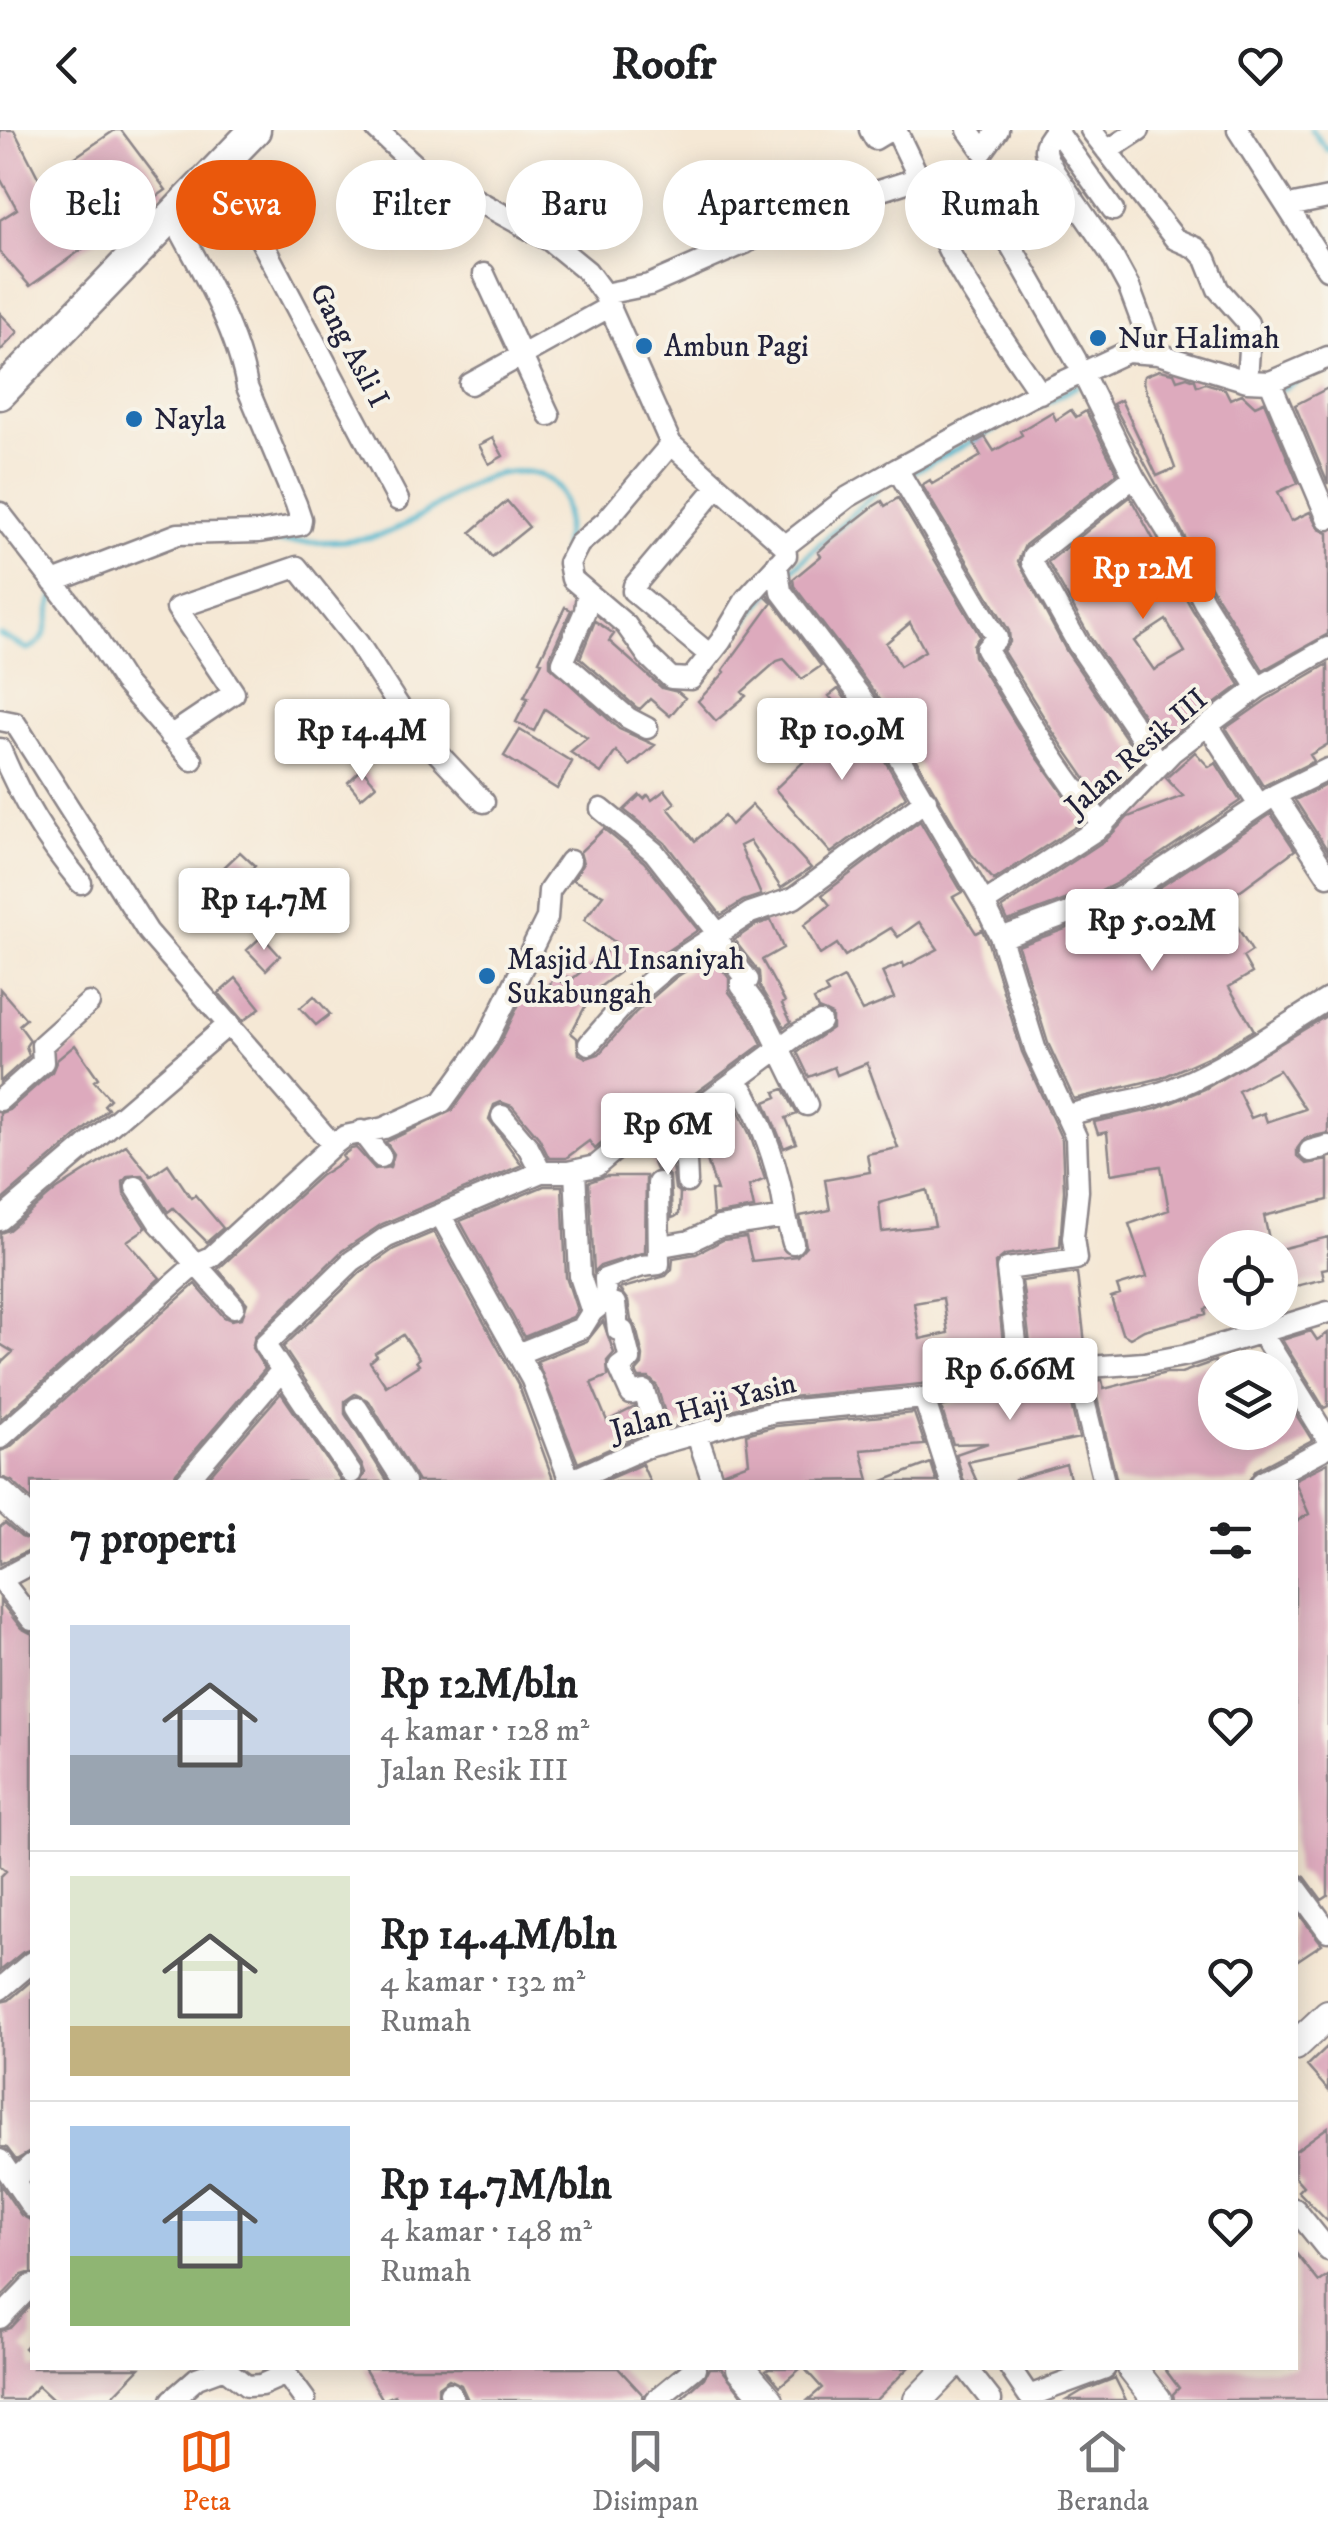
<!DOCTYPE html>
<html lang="id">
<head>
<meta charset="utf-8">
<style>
	:root { --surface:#fff; --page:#f6f6f6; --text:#202124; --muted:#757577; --line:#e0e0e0; --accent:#ea580c }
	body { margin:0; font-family:"IM FELL DW Pica",serif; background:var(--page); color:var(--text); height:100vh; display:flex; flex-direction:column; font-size:38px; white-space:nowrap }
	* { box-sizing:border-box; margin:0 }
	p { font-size:32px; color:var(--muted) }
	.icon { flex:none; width:55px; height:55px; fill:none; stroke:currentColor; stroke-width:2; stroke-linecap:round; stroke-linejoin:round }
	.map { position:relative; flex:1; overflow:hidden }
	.sheet { position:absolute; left:30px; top:1350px; width:1268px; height:890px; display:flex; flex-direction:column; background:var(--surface); border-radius:0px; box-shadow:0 5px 25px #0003 }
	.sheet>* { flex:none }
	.guide { position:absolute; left:30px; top:30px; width:1270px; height:90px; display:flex; gap:20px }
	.buttons { position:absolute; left:1198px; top:1100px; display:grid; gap:20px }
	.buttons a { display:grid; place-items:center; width:100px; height:100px; border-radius:50%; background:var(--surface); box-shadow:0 5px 25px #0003; font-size:50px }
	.price { position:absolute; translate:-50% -85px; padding:0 22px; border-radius:10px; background:#fff; color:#222; font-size:32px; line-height:65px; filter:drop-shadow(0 2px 5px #0008) }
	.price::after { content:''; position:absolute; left:50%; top:60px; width:30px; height:22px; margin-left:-15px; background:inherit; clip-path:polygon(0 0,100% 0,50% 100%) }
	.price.current { background:var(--accent); color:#fff }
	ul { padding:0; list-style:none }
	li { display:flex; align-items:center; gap:30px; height:250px; padding:0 40px }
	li+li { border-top:2px solid var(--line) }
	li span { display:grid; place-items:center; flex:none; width:280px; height:200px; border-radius:0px; color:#555 }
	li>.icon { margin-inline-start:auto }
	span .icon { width:120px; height:120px; fill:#fffc; stroke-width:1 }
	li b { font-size:42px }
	h2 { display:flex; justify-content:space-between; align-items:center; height:120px; padding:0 40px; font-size:42px }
	.chip { padding:0 35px; border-radius:45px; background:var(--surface); box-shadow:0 5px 25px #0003; font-size:35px; line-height:90px }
	.chip.current { background:var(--accent); color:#fff }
	header { display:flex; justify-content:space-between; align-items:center; height:130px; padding:0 40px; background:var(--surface); font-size:45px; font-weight:700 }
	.tab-bar { display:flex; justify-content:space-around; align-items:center; height:140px; border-top:2px solid var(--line); background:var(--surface); font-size:28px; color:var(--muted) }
	.tab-bar a { display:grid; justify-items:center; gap:5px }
	.tab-bar .current { color:var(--accent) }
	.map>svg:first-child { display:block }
</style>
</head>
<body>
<header><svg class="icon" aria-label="back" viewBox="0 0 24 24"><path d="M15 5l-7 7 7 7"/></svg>Roofr<svg class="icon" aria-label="heart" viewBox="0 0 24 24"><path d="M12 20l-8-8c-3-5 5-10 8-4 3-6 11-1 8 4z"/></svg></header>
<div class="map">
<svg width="1328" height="2270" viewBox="0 0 1328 2270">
	<rect width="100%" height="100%" fill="#f7f3e8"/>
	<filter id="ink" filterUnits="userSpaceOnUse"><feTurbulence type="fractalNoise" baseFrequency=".01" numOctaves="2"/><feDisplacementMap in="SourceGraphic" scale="20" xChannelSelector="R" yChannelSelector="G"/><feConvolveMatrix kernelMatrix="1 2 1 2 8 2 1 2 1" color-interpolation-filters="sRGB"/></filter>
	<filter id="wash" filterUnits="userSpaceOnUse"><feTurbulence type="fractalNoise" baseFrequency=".0048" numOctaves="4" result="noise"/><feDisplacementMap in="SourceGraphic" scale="40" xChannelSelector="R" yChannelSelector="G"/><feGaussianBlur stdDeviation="2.25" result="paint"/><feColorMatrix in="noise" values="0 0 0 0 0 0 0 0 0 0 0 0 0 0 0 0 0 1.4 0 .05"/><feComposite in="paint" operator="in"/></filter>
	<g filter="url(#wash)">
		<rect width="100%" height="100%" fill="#f5e8d5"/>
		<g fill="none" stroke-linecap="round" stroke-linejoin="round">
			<path stroke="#4fb7ce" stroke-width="5" d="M1311,0L1328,20
				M977,49L989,25
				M1282,259L1321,240
				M909,344L1077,256
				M254,412C294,411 337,415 376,406C432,393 473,329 536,344C575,353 566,398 562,428
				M786,445L877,361
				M0,505L27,519C52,512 46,486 55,465
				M732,510L774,456"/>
		</g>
		<g id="blocks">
			<path fill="#ddaabd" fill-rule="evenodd" d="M0,0H14L40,51L115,0H121L166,60L30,156L0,122V90L17,79L0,48Z
				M0,183L18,202L0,221Z
				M1159,240L1174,243L1177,250L1187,247L1195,250L1197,256L1205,253L1225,259L1230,269L1242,264L1255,276L1264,272L1298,353L1278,362L1291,391L1310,382L1319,399L1328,403V504L1263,540L1216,465L1113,274L1121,270L1157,346L1175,338L1143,252L1144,246Z
				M1328,258V354L1295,275Z
				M1071,280L1076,287L1086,281L1117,343L1025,415L1018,431L1067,522L1143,633L1103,674L1053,602L1003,521L1010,512L1009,501L922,355L930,350L932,354L981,326L974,313L985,307L994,321L1022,305L1020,301L1052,282L1056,290Z
				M493,308L503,326L489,334L479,315Z
				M1130,367L1192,479L1240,555L1162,613L1090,507L1048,432ZM1166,490L1185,522L1154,540L1134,511Z
				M898,368L980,506L973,515L974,526L1030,617L1083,692L994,750L971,724L884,575L794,456L793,449L821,426L818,422L832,409L874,376L882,371L885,376ZM910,493L925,521L900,536L886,513Z
				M507,371L529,397L492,427L471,402Z
				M768,465L821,536L802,549L784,529L777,531L742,562L746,566L716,591L698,571L725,542L723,540L772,473L766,467Z
				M565,477L571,480L550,527V536L619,599L655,615L630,636L616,621L601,643L570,622L587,608L545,579L534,601L516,592L528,568L524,567L542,532L539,531Z
				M595,491L614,504L609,511L662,558L678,562L685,568L670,586L650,569L640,579L636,577L580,528Z
				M1328,534V614L1310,625L1314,631L1263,656L1226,598L1266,570Z
				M838,559L862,591L906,667L831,723L775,659L849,588L829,566Z
				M520,600L572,632L557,659L504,626Z
				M1195,622L1209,637L1216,633L1240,671L1117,753L1097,763L1068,769L1008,791L1002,778L1107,709L1128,687L1183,666L1166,648Z
				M362,639L376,655L361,668L348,652Z
				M1328,654V721L1295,670Z
				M665,660L675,673L668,678L695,711L724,686L731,695L752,675L811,738L781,758L750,711L740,716L761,765L743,771L721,785L665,713L624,680L640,665L644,669L648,665L652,670Z
				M1271,684L1295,720L1223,773L1252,821L1243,827L1252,843L1229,857L1254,900L1212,925L1161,948L1074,969L1048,913L1018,816L1076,795L1106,789L1130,777Z
				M920,691L962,762L953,767L976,803L982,800L988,813L1022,922L1062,1010L1064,1061L1060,1117L1005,1125L995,1133L1005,1234L921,1254L771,1269L669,1297L657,1256L649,1248H639L636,1242L642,1235L643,1226L636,1198L631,1190L628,1171L619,1159L666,1146L672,1139L673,1128L696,1124L723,1110L746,1107L752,1131L797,1126L806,1116L800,1086L830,1080L825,1050L870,1042L867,1024L898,1018L867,933L837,945L834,937L809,947L797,922L832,898V885L818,879L814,870L828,863L825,858L844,848L862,881L894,868L882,842L903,833L904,837L938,819L919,792L898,807L891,798L845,826L837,814L820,825L804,795L830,775L822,765ZM927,1060L935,1096L882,1102L879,1073ZM943,1168L948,1203L920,1209L914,1173Z
				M604,699L644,732L698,800L655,829L649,822L641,826L585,868L588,871L571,903L577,908L579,924L587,928L599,924L636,882L675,848L711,825L729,848V862L751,892L762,914L663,987L641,999L638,992L630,1000L613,1004L595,1019L589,1011L566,1028H549L539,1008L512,976L501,972L494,975L489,989L522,1035L382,1094L342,1121L255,1206L252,1218L265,1239L176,1343L173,1352H32V1370L12,1351L1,1347L0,1321L9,1318L195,1154L224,1187L231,1190L242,1188L247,1173L218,1139L320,1046L345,1030L342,1026L351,1019L356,1018L375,1039L390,1037L394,1024L386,1012L453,980L497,919L527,858L543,866L554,847L563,853L567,847L571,850L616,813L584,790L603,765L573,750L583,733L580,722Z
				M240,722L255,736L233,756L220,741Z
				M771,790L783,818L762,830L785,872L782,874L791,892L784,897L760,857L759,842L734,810L756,795Z
				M262,806L280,826L266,840L247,820Z
				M236,848L260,878L243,891L219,863Z
				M0,859L26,889L19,895L30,910L26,916L29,926L0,952Z
				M314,866L330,884L316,895L300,878Z
				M1328,885V1003L1305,1008L1297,1019V1026L1306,1034L1328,1030V1070L1264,1086L1271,1118H1215V1176L1205,1179L1206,1184L1144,1200L1130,1208L1122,1203L1111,1168L1120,1165L1117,1156L1147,1147L1129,1094L1169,1080L1161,1036L1111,1044L1107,1002L1098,1004L1094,992L1156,979L1205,959ZM1279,940L1305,979L1267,992L1264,983L1251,988L1238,961Z
				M75,915L98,948L94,951L110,969L104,975L108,979L0,1072V983L9,980L52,942L57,930Z
				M784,959L797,984L786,988L796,1013L784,1018L765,972L777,967L775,962Z
				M733,970L750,1005L765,1049L749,1056L754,1078L713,1085L711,1060L717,1061L706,1027L699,1028L687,1003Z
				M126,1015L151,1046L168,1034L191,1068L195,1065L223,1098L207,1112L173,1078L168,1082L143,1045L128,1046L123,1052L124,1064L146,1098L127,1111L160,1148L0,1290V1234L13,1222L0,1214V1103L9,1100L56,1060Z
				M664,1018L672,1035L675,1059L680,1063L679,1084L675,1087L672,1088L670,1047L664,1041L656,1040L650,1025Z
				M606,1046H646L645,1122L600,1136L594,1142L589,1052Z
				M544,1056H562L566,1147L577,1180L573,1187L524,1207L460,1091Z
				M434,1102L519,1256L554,1352H418L369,1271L355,1264L345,1271V1284L388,1352H360L365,1343L362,1335L283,1217L361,1142L394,1119ZM403,1205L419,1228L416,1231L419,1235L386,1256L370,1232L377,1226L375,1223Z
				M1328,1107V1138L1322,1139L1324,1149L1280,1160V1119Z
				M1077,1143L1086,1223L1032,1230L1022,1151Z
				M603,1191L614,1223L607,1231L608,1246L591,1253L607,1291L635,1277L643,1304L578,1333L537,1231L587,1211Z
				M1311,1201L1317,1210L1328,1203V1276L1324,1278L1282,1210Z
				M1215,1231V1302H1280V1259L1312,1310L1256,1340L1248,1352H1117L1093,1251L1102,1250L1104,1259L1166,1243H1181Z
				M1066,1253L1079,1308L968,1332L977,1352H964L956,1324L988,1313L953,1314L941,1277L990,1264Z
				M281,1263L342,1352H204Z
				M914,1283L925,1315L861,1320L869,1350L726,1352L724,1342L749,1333L746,1304L776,1296Z
				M931,1333L937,1352H884L883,1351Z
				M1328,1333V1766L1322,1770L1305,1747L1295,1742V1392L1309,1384L1295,1352H1290Z
				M642,1334L650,1352H601Z
				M1066,1334L1071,1352H1016L1015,1349Z
				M5,1393L21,1407L32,1411V1419L0,1434V1397Z
				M0,1471L21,1498L32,1504V1819L23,1822L0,1841V1747L6,1741L0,1736Z
				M1295,1779L1322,1814L1295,1832Z
				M32,1850V2021L16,2030L7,2018L0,2016V1872L9,1870Z
				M1328,1916V1960L1307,1936Z
				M1328,1997V2092L1298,2061L1303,2056L1295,2047V2021Z
				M0,2054L21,2085L32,2091V2142L22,2145L0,2168Z
				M1295,2122L1319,2152L1328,2146V2270H1174L1173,2264L1179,2258L1164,2238H1295Z
				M32,2174V2209L24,2218L32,2225V2238H140L109,2270H53L38,2256L24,2270H0V2201L10,2198Z
				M364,2238H618L643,2265V2270H468L461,2255L449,2249L438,2257V2270H398L395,2265L383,2270Z
				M709,2238H721L746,2270H680L704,2248Z
				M769,2238H801L780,2256L766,2240Z
				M804,2238H908L876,2270H808L822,2258Z
				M1115,2248L1126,2270H1067L1082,2261Z"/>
		</g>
	</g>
	<g filter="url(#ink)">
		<use href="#blocks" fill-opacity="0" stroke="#8c8588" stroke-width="2.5"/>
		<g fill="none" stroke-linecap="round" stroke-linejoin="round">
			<g stroke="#8c8588" stroke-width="25">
				<path id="street" d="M377,0L418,38L549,110L587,141L604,164L671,314L785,416
					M870,0L875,9L890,0
					M896,0L919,48
					M968,0L983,21L998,0
					M1091,0L1175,109L1196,118L1206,129L1218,159L1248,193L1250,203L1247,251
					M1238,0L1327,139
					M1107,21L1139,0
					M221,35L398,370
					M1055,43L1111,124L1129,157L1146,203
					M1289,76L1328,68
					M991,83L1055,43C1044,24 1039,16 1056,0L1113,80
					M484,144L549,285
					M604,164L649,155L745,113L778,93L919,48L930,47L942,72L950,77
					M1082,242L1134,347L1166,399L1204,472L1258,558
					M1270,252L1328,389
					M470,254L609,177
					M1040,263C1021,234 935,116 939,90C940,79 963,66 972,58L1006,107L1076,230
					M671,314L606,391L579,414L569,433L572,449L626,495L648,526L671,548L691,549L721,511L746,469L786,425L785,416L848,367L897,339L1028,268L1127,222L1158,224L1247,251L1270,252L1328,227
					M897,339L997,508L986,519C1022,579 1058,641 1103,695
					M1134,347L1033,426L1032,432L1078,514L1160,634
					M0,383L90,499L124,552L192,630
					M777,434L781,461L873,583L984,773L1001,808L1035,918L1076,1007L1078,1061L1073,1108L1076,1129L1007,1139L1020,1245
					M53,452L178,404L259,402L300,395L301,389L296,374L247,257C237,199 200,137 172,85
					M587,464L585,481L563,532L628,588L647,598
					M710,525L633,461L634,456L718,356
					M0,590L15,593L148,802L333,1015
					M1208,595L1259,675
					M170,606L234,563L177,478L297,437L358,513L398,575L430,615L484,672
					M0,619C22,671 45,709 81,753
					M1328,639L1275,665L1328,746
					M601,679L654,722L719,805
					M984,773L1099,698L1172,622L1208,595L1258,558L1328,518
					M715,808L748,850L741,855L763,885L807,975
					M1001,808L1072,782L1101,776L1124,765L1275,665
					M589,914L626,872L667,837L750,783L794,768L926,670
					M0,970L43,932L42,915L89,873
					M502,986L528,1017L541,1042
					M1066,986C1104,973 1143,972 1179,956C1233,933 1279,899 1328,869
					M361,1001L381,1027
					M1310,1021L1328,1016
					M575,1041L580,1146L592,1182
					M687,1052L686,1031L670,999L801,902L820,892
					M136,1057L159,1093L234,1177
					M441,1086L532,1250L570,1351
					M786,1087L793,1113
					M0,1090L229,894
					M662,1116L690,1111L719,1097L786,1087C779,1037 764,994 738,951
					M606,1171L615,1174L618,1200L623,1201L630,1229L619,1237L631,1264L644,1261L660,1314
					M1261,1202L1328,1310
					M517,1224L582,1198L592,1182L606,1171L605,1149L642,1136L659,1134L658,1053
					M1076,1238L1104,1352
					M924,1268L951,1352
					M357,1278L404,1352
					M697,1305L713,1352
					M0,1308L197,1133L211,1127L333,1015L345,1006L384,998L442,972L486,911L547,788L549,761L570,731
					M351,1343L265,1215L352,1131L387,1107L541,1042H568L596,1036L621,1015L641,1014L670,999
					M186,1352L282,1240
					M568,1352L644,1318L774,1282L924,1268L987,1250L1076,1238L1144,1233L1187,1225L1328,1182
					M1262,1352L1328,1317
					M0,1450L32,1433
					M1,1450L32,1490
					M1295,1756L1328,1801
					M0,1859L32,1832
					M0,2030L32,2077
					M14,2050L32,2034
					M1295,2079L1328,2120
					M0,2188L32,2155
					M966,2238L991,2270
					M1010,2238L1029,2266L1105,2238
					M450,2263L454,2270
					M172,2270L197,2248L224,2238L247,2256L261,2255L286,2244L305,2270
					M656,2270L695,2238"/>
			</g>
			<g stroke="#8c8588" stroke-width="32">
				<path id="secondary" d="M0,1364L32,1394
					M1295,1916L1328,1885
					M741,2238L769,2270
					M1132,2238L1157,2270
					M918,2270L949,2238"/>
			</g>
			<g stroke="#8c8588" stroke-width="35">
				<path id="primary" d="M0,264L255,0"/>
			</g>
			<use href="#street" stroke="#fff" stroke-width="20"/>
			<use href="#secondary" stroke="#fff" stroke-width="28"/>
			<use href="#primary" stroke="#fff" stroke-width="30"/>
		</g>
	</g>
	<g fill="#1f6fb2" stroke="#f7f3e8" stroke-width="4">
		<circle cx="1098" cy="208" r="10"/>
		<circle cx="644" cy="216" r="10"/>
		<circle cx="134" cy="289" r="10"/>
		<circle cx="487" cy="846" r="10"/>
	</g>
	<g text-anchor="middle" stroke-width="8" stroke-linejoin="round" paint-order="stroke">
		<g font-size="30" fill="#22223b" stroke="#f7f3e8" text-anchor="start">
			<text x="1118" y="218">Nur Halimah</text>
			<text x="664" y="226">Ambun Pagi</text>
			<text x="154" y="299">Nayla</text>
			<text x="507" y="839">Masjid Al Insaniyah<tspan x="507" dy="34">Sukabungah</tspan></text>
		</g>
		<g font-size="30" fill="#22223b" stroke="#f7f3e8">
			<text transform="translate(350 215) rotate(62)" y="10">Gang Asli I</text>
			<text transform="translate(1136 622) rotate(-41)" y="10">Jalan Resik III</text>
			<text transform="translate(703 1276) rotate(-15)" y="10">Jalan Haji Yasin</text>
		</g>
	</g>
</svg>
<div class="buttons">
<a><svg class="icon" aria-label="locate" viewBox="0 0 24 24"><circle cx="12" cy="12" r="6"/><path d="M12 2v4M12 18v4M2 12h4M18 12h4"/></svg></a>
<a><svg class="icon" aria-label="layers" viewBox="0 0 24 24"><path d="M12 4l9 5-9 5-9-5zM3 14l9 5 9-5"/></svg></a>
</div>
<b class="price current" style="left:1143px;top:492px">Rp 12M</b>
<b class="price" style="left:842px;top:653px">Rp 10.9M</b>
<b class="price" style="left:362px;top:654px">Rp 14.4M</b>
<b class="price" style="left:264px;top:823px">Rp 14.7M</b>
<b class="price" style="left:1152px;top:844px">Rp 5.02M</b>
<b class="price" style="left:668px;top:1048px">Rp 6M</b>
<b class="price" style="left:1010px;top:1293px">Rp 6.66M</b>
<div class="guide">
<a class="chip">Beli</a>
<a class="chip current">Sewa</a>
<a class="chip">Filter</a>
<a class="chip">Baru</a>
<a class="chip">Apartemen</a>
<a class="chip">Rumah</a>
</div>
<section class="sheet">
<h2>7 properti<svg class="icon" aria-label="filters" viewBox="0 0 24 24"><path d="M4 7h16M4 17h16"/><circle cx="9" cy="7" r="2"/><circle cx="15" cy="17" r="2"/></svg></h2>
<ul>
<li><span style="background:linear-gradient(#c9d6e8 65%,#9aa5b1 0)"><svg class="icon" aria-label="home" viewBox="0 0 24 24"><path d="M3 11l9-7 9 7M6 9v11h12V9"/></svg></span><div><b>Rp 12M/bln</b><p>4 kamar · 128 m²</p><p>Jalan Resik III</p></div><svg class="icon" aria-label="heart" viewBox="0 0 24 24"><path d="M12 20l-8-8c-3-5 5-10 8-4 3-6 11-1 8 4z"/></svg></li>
<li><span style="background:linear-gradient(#dfe7d0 75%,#c2b280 0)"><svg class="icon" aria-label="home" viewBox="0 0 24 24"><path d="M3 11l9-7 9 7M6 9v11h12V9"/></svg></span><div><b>Rp 14.4M/bln</b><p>4 kamar · 132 m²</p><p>Rumah</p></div><svg class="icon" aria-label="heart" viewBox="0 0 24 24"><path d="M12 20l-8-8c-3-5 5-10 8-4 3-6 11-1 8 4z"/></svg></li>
<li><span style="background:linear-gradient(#a9c7e8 65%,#8fb573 0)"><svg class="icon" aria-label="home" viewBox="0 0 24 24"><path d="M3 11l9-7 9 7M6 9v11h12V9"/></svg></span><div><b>Rp 14.7M/bln</b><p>4 kamar · 148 m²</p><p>Rumah</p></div><svg class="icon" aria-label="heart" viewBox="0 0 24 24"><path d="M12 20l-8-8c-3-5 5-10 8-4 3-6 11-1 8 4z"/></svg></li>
</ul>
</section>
</div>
<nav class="tab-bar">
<a class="current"><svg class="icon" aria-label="map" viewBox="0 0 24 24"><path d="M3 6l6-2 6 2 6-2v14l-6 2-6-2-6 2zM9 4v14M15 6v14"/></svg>Peta</a>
<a><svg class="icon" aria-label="saved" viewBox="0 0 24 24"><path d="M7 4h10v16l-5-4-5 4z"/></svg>Disimpan</a>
<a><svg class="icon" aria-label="home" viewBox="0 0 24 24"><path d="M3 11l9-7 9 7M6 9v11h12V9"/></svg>Beranda</a>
</nav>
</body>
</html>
